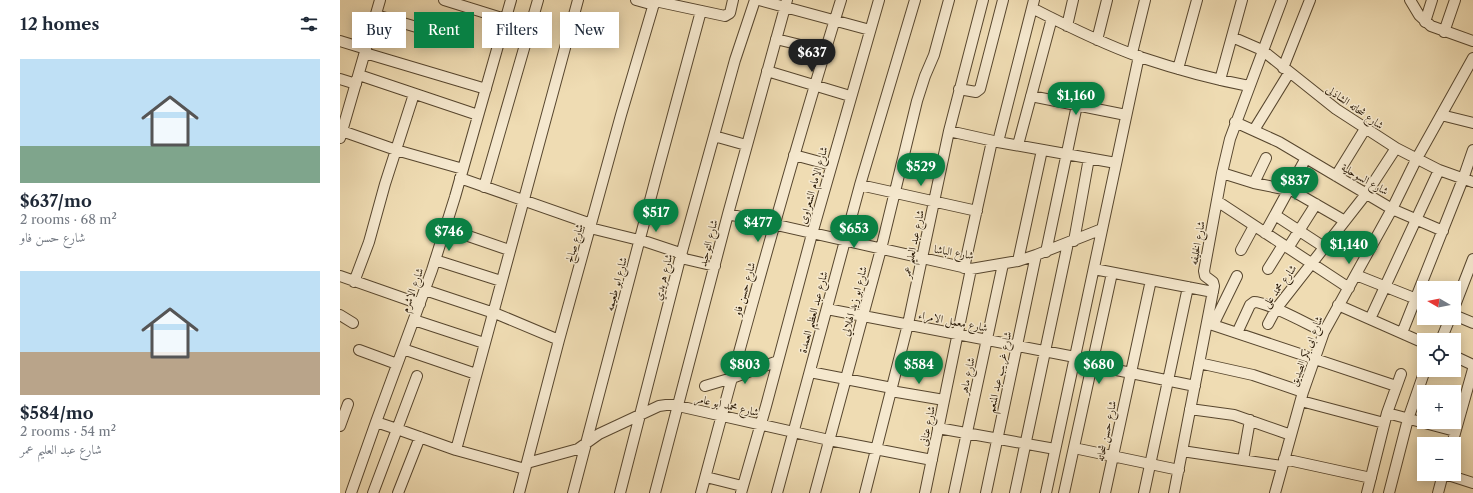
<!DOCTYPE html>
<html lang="en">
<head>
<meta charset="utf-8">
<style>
	:root { --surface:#fff; --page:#f6f6f7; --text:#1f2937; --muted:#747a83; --accent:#0b8043 }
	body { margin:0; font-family:"Libre Caslon Text",Amiri,serif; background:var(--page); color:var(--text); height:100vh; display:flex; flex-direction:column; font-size:15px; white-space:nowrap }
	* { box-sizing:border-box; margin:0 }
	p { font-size:13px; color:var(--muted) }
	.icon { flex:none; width:22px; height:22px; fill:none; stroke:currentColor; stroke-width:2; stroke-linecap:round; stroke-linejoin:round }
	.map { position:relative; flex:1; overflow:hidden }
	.details { display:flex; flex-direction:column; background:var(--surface); width:340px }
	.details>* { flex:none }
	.hud { position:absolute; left:12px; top:12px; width:380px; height:36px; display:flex; gap:8px }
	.needle { width:26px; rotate:279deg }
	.buttons { position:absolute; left:1077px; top:281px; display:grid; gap:8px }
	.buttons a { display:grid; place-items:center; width:44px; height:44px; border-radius:0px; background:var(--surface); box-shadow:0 2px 10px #0003; font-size:20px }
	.price { position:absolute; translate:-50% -34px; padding:0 9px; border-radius:14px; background:var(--accent); color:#fff; font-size:13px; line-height:26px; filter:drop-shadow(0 1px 2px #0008) }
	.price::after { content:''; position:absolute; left:50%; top:24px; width:12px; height:9px; margin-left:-6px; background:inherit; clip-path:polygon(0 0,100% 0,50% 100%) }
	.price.active { background:#222; color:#fff }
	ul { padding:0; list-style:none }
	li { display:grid; align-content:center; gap:8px; height:212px; padding:0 20px }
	li span { display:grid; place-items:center; height:124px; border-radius:0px; color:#555 }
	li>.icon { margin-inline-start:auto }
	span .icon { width:72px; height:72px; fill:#fffc; stroke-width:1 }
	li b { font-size:17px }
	h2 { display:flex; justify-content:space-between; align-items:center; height:48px; padding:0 20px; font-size:17px }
	.chip { padding:0 14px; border-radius:0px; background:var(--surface); box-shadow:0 2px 10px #0003; font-size:14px; line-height:36px }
	.chip.active { background:var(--accent); color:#fff }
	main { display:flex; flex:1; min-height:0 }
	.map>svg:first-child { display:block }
</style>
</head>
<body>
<main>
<section class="details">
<h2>12 homes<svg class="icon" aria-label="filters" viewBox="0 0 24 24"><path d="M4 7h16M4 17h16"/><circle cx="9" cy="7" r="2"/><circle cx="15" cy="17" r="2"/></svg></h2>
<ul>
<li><span style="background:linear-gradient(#bfe0f5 70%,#7fa58c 0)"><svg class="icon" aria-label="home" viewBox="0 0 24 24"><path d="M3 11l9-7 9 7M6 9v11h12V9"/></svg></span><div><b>$637/mo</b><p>2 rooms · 68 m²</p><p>شارع حسن فاو</p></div></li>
<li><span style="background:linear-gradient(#bfe0f5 65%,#b9a48a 0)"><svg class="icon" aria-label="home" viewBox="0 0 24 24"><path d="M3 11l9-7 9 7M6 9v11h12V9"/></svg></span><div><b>$584/mo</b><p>2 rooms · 54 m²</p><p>شارع عبد العليم عمر</p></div></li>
</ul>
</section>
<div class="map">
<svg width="1133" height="493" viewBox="0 0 1133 493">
	<rect width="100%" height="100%" fill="#efdcb3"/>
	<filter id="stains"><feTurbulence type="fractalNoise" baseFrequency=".005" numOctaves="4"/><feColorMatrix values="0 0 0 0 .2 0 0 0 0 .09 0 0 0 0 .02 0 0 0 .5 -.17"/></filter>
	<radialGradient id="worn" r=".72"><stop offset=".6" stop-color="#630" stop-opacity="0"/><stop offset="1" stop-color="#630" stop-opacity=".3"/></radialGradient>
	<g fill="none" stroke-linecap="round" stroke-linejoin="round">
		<g stroke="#57462e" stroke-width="12">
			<path id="street" d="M104,0L165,19
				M296,0L314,5
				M419,0L530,30
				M1070,0L1079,15L1091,26L1133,41
				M315,1L385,16L390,13L393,0
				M692,8C727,26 763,44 800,57C836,69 872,79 909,86
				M36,15L100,34
				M1085,22L1092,0
				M727,26L733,0
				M1104,32L1115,0
				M892,37L922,50L996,109L1056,148L1099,170L1133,182
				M436,39L485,51
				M757,40L767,0
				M0,41L26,49
				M25,53L146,89
				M792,53L805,0
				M943,68L970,0
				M838,69L857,0
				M427,71L510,96
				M19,75L138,115
				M0,79L16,84
				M880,80L902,0
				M619,89L636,92L640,89L663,0
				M691,96L786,115
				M1101,115L1133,123
				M895,122L939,142L1052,209L1103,231
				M914,130L949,73
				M2,131L56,150L123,169
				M609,131L658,142L776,163
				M374,136L406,145
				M0,138L40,0
				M658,142L694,0
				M678,145L712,18
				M454,155L491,165
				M882,173L914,183L953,191L1005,221
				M996,176L1025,129
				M120,178L251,224
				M914,183L926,158
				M520,185L637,211
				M144,187L198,0
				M877,201L1009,288
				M388,214L631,269L678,261L696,255L762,229
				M935,215L984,247
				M105,228L169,250
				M250,228L307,242L337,252L345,259L375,266
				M925,233L966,158
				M734,241L749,158
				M948,248L976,204
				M901,250L914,226
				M706,252L737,105
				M95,260L161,281
				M678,261L702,150
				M624,268L652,141
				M754,269L873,292
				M928,269L943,245
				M1016,275L1084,302
				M0,276L80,304
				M14,282L29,242L45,184L74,94
				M85,290L157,314L219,340
				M998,305L1084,343
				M1114,308L1133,259
				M487,309L735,357
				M0,315L13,323
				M1114,315L1133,323
				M1030,319L1099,170
				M74,320L144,343
				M867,323L1056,386
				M928,324L936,309L1026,194L1056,148
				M873,325L897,276
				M897,333L910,305L914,302C928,302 969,325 984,332
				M1062,333L1123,179L1133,150
				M1101,340L1110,318
				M63,349L136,374
				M19,350L57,364
				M1114,356L1133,365
				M859,363L913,375L963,392
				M752,365L855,386
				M470,372L552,388
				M365,386L392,378L438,361
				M551,391L604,400
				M961,401L1044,423
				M850,409L894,415L951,435
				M1047,413L1115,431
				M36,422L57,429L116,450L185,469
				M0,426L8,404
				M598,428L715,449
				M1112,444L1133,369
				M734,448L839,470
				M116,450L238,0
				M842,451L942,466
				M944,459L1031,478
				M903,460L910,420
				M187,463L238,449L259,434L319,406L326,405H334L489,440L592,460
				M1105,474L1133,483
				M366,477L402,486
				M11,493L36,422L92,270L115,197L171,0
				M33,493L77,376
				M58,493L80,437
				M179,493L219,340L281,115L315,0
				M233,493L318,170L361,11
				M280,493L341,255L395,60L415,0
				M315,493L388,214L447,0
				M361,493C405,328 450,163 501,0
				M401,493L426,406L472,234L539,0
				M437,493L520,185L575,0
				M475,493L541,249L577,101L585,76L594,55L609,0
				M525,493L568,324L609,131L643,0
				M585,493L631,269
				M614,493L663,264
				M646,493L696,255
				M675,493L728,243
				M706,493L799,56
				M724,493L772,273
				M765,493L811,280
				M804,493L848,287
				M834,493L874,286L873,282L865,276L864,271L882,173L890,139L942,0
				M935,493L963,392L984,332L1052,209L1076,160L1133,58
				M1027,493L1047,413L1061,374
				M1049,493L1068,419L1085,370
				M1098,493L1103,474"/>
		</g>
		<use href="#street" stroke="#f5e8ce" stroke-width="10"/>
	</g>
	<g text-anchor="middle" stroke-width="3" stroke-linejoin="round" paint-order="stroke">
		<g font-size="11" fill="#241401" stroke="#f5e8ce">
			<text transform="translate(1015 107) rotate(35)" y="4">شارع شحاته الشاذلى</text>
			<text transform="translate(1025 179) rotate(30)" y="4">شارع السوحلية</text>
			<text transform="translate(473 185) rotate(-74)" y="4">شارع الإمام الشعراوى</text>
			<text transform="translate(234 243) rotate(-74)" y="4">شارع صالح</text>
			<text transform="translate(368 243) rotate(-76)" y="4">شارع التوحيد</text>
			<text transform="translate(857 243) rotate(-80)" y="4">شارع الخليفه</text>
			<text transform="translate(573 244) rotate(-78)" y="4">شارع عبد العليم عمر</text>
			<text transform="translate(614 252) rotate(10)" y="4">شارع الباشا</text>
			<text transform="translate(323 277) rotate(-76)" y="4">شارع هريدي</text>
			<text transform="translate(276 284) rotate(-75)" y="4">شارع ابو طعيمه</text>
			<text transform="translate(939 286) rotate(-54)" y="4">شارع محمد على</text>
			<text transform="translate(404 289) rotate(-74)" y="4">شارع حسن فاو</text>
			<text transform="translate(72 290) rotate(-70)" y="4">شارع الاشرم</text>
			<text transform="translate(514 301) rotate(-75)" y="4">شارع ابو زيد الهلالي</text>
			<text transform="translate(473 312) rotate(-75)" y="4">شارع عبد العظيم العمدة</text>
			<text transform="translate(613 321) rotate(11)" y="4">شارع معمل الامراء</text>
			<text transform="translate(966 351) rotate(-69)" y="4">شارع ابى بكر الصديق</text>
			<text transform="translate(659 372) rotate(-78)" y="4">شارع غريب عبد المنعم</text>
			<text transform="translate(627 376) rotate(-78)" y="4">شارع ماهر</text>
			<text transform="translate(387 405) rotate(13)" y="4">شارع محمد ابو عامر</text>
			<text transform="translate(587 426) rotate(-78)" y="4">شارع عنانى</text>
			<text transform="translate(766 431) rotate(-78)" y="4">شارع حسن شحاته</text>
		</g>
	</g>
	<rect width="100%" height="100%" filter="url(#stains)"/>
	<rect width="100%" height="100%" fill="url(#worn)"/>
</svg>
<div class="buttons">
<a><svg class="needle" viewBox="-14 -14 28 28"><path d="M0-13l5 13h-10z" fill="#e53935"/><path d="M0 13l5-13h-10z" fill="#747a83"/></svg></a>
<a><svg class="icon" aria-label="locate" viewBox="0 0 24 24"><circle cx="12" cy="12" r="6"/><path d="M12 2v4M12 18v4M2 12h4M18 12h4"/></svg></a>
<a>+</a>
<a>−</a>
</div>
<b class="price active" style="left:472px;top:73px">$637</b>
<b class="price" style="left:736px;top:116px">$1,160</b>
<b class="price" style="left:581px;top:187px">$529</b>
<b class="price" style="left:955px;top:201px">$837</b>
<b class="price" style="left:316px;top:233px">$517</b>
<b class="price" style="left:418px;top:243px">$477</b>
<b class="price" style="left:514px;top:249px">$653</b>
<b class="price" style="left:109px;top:252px">$746</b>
<b class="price" style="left:1009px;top:265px">$1,140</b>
<b class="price" style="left:405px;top:385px">$803</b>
<b class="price" style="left:579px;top:385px">$584</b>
<b class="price" style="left:759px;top:385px">$680</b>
<div class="hud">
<a class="chip">Buy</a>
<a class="chip active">Rent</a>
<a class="chip">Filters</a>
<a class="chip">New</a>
</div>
</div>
</main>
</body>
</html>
